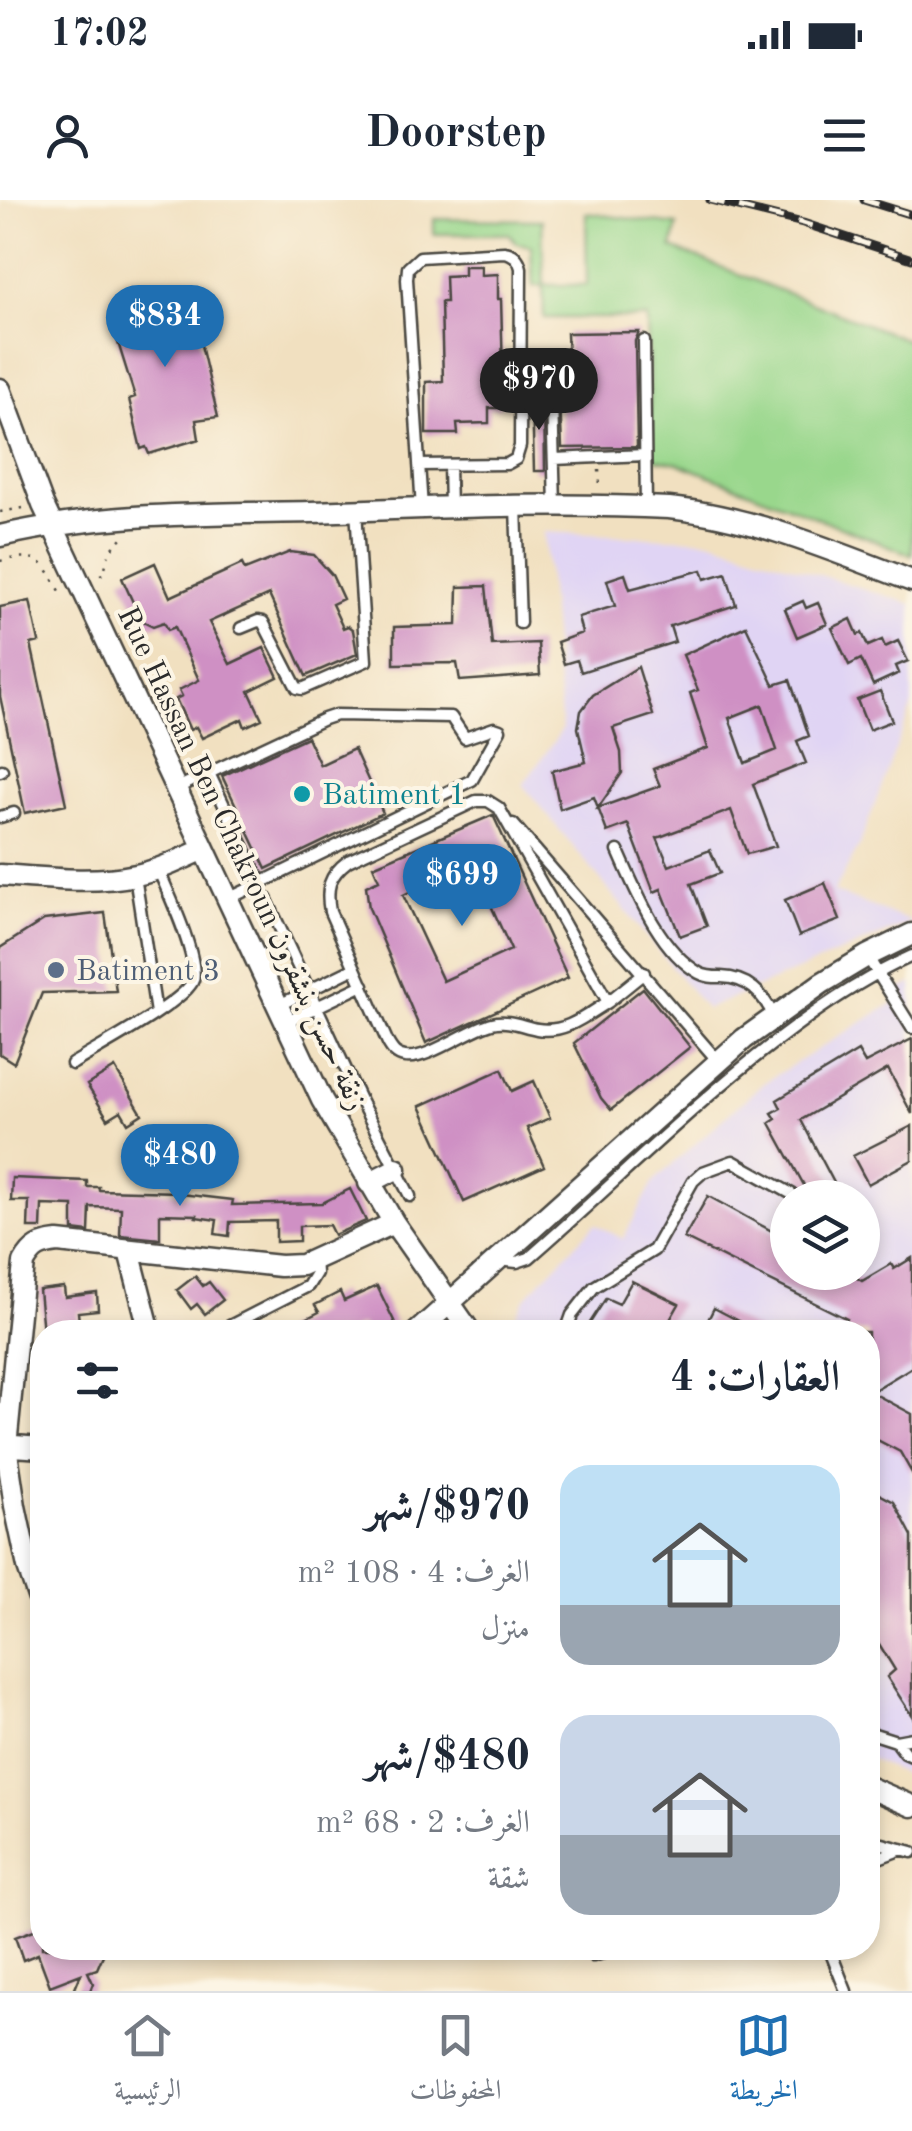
<!DOCTYPE html>
<html lang="ar">
<head>
<meta charset="utf-8">
<style>
	:root { --surface:#fff; --page:#f6f6f7; --text:#1f2937; --muted:#747a83; --line:#e0e1e3; --accent:#1f6fb2 }
	body { margin:0; font-family:"Old Standard TT",Amiri,serif; background:var(--page); color:var(--text); direction:rtl; height:100vh; display:flex; flex-direction:column; font-size:38px; white-space:nowrap }
	* { box-sizing:border-box; margin:0 }
	p { font-size:32px; color:var(--muted) }
	.icon { flex:none; width:55px; height:55px; fill:none; stroke:currentColor; stroke-width:2; stroke-linecap:round; stroke-linejoin:round }
	.map { position:relative; flex:1; overflow:hidden; direction:ltr }
	.panel { position:absolute; left:30px; top:1120px; width:850px; height:640px; display:flex; flex-direction:column; background:var(--surface); border-radius:40px; box-shadow:0 5px 15px #0003; direction:rtl }
	.panel>* { flex:none }
	.controls { position:absolute; left:770px; top:980px; display:grid; gap:20px }
	.controls a { display:grid; place-items:center; width:110px; height:110px; border-radius:50%; background:var(--surface); box-shadow:0 5px 15px #0003; font-size:50px }
	.price { position:absolute; translate:-50% -85px; padding:0 22px; border-radius:35px; background:var(--accent); color:#fff; font-size:32px; line-height:65px; filter:drop-shadow(0 2px 5px #0008) }
	.price::after { content:''; position:absolute; left:50%; top:60px; width:30px; height:22px; margin-left:-15px; background:inherit; clip-path:polygon(0 0,100% 0,50% 100%) }
	.price.current { background:#222; color:#fff }
	ul { padding:0; list-style:none }
	li { display:flex; align-items:center; gap:30px; height:250px; padding:0 40px }
	li span { display:grid; place-items:center; flex:none; width:280px; height:200px; border-radius:30px; color:#555 }
	li>.icon { margin-inline-start:auto }
	span .icon { width:120px; height:120px; fill:#fffc; stroke-width:1 }
	li b { font-size:42px }
	h2 { display:flex; justify-content:space-between; align-items:center; height:120px; padding:0 40px; font-size:42px }
	.status { display:flex; justify-content:space-between; align-items:center; height:70px; padding:0 50px; background:var(--surface); direction:ltr }
	.status svg { height:28px; fill:currentColor }
	header { display:flex; justify-content:space-between; align-items:center; height:130px; padding:0 40px; background:var(--surface); font-size:45px; font-weight:600 }
	.tabs { display:flex; justify-content:space-around; align-items:center; height:140px; border-top:2px solid var(--line); background:var(--surface); font-size:28px; color:var(--muted) }
	.tabs a { display:grid; justify-items:center; gap:5px }
	.tabs .current { color:var(--accent) }
	.map>svg:first-child { display:block }
</style>
</head>
<body>
<div class="status"><b>17:02</b><svg viewBox="0 0 49 12"><path d="M0 12V9h3v3zM5 12V6h3v6zM10 12V3h3v9zM15 12V0h3v12zM26 1h20v11H26zM47 4h2v5h-2z"/></svg></div>
<header><svg class="icon" aria-label="menu" viewBox="0 0 24 24"><path d="M4 6h16M4 12h16M4 18h16"/></svg>Doorstep<svg class="icon" aria-label="person" viewBox="0 0 24 24"><circle cx="12" cy="8" r="4"/><path d="M4 21q1-7 8-7t8 7"/></svg></header>
<div class="map">
<svg width="912" height="1791" viewBox="0 0 912 1791">
	<rect width="100%" height="100%" fill="#fcf5e5"/>
	<filter id="ink" filterUnits="userSpaceOnUse"><feTurbulence type="fractalNoise" baseFrequency=".01" numOctaves="2"/><feDisplacementMap in="SourceGraphic" scale="20" xChannelSelector="R" yChannelSelector="G"/><feConvolveMatrix kernelMatrix="1 2 1 2 8 2 1 2 1" color-interpolation-filters="sRGB"/></filter>
	<filter id="wash" filterUnits="userSpaceOnUse"><feTurbulence type="fractalNoise" baseFrequency=".0048" numOctaves="4" result="noise"/><feDisplacementMap in="SourceGraphic" scale="40" xChannelSelector="R" yChannelSelector="G"/><feGaussianBlur stdDeviation="2.25" result="paint"/><feColorMatrix in="noise" values="0 0 0 0 0 0 0 0 0 0 0 0 0 0 0 0 0 1.4 0 .05"/><feComposite in="paint" operator="in"/></filter>
	<g filter="url(#wash)">
		<rect width="100%" height="100%" fill="#f1e0c0"/>
		<path fill="#e0d4f4" fill-rule="evenodd" d="M544,332L709,340L912,404V505L859,646L834,692L912,722L706,809L523,585L562,530Z
			M912,783V1577L868,1558V1132H516L515,1118L526,1097L595,1024L623,1039L654,981L762,884L895,802L902,797L898,791ZM788,998H862V1072H788Z"/>
		<path fill="#99d78c" stroke="#62815c" stroke-width="2.5" d="M586,13L677,25L672,48L912,142V355L677,263L651,258L647,118H544L543,86H533L531,46L516,43L510,34H434V19L542,20L544,85H587Z"/>
		<g id="blocks">
			<path fill="#cf90c4" fill-rule="evenodd" d="M464,66H481V75L498,74V99H501L503,173H499L500,208H489V223L457,224L458,234H426V182L443,181L441,102H446L445,76L464,75Z
				M196,97L195,120L218,217L196,220L199,239L149,254L146,247L141,249L129,199L135,197L116,136L119,99Z
				M639,132L635,141L637,247L562,248L560,197H569L567,133Z
				M532,197H544L545,271H534Z
				M290,352L314,355L332,375L343,399L332,404L343,428L348,426L353,430L357,454L306,476L269,395L209,422L230,464L264,448L278,477L249,491L262,519L245,527L242,519L202,538L196,527L190,530L176,499L182,496L179,490L199,480L175,427L168,430L164,422L153,426L141,420L122,378L155,363L170,397L242,364L245,370Z
				M702,370L705,379L726,373L736,405L670,426L675,442L581,472L577,460L564,464L557,442L582,433L578,417L615,406L607,380L625,374L630,389Z
				M486,386L492,445L538,443L540,475L460,481L457,463L394,464V427L457,425L458,387Z
				M30,401L39,442L31,444L66,604L25,613L0,496V407Z
				M803,401L806,408L818,403L827,424L797,437L785,409Z
				M851,419L858,435L862,433L868,446L882,440L885,447L898,441L908,461L896,466L899,473L873,485L861,459L849,465L832,428Z
				M746,426L774,485L790,480L809,536L797,541L806,563L753,584L776,646L747,654L731,610L657,638L669,666L710,650L720,673L691,684L707,726L680,736L661,689L654,692L628,624L607,632L594,597L560,609L552,571L586,562L578,528L581,511L593,495L638,467L653,515L613,528L621,552L622,573L598,608L660,586L653,569L708,548L690,493L698,490L683,455ZM762,505L777,550L745,563L729,518Z
				M880,491L892,521L869,530L857,500Z
				M307,537L320,565L354,549L383,613L266,669L222,576Z
				M493,615L568,778L426,843L369,708L366,686L379,680L373,666ZM472,663L511,750L443,781L403,695Z
				M825,683L840,720L799,736L785,700Z
				M105,713L116,791L42,793L14,863L0,854V748L44,720Z
				M643,788L690,847L611,910L601,898L574,843Z
				M912,839V914L888,869L801,920L842,998H811L770,923L776,919L772,913L781,908L777,900L858,851L865,863Z
				M115,868L142,914L128,923L121,911L108,919L87,885Z
				M502,869L512,891L534,881L550,918L527,928L544,966L464,1002L420,906Z
				M912,926V960L868,984L853,956Z
				M12,978L87,981V987H99V990L180,992V994L233,1000L232,1005L322,1003L350,989L366,1021L334,1035L329,1025L299,1026V1041L276,1042V1021L230,1022L229,1036L215,1034L217,1020L196,1017L197,1015L160,1014V1039L120,1035L121,1008L90,1007L89,1032L73,1030V1006L42,1005L41,1028H28L29,1001H11Z
				M708,996L788,1040V1072H847L862,1081L891,1064L894,1069L912,1058V1167L871,1192L912,1214V1273L900,1252L868,1235V1132H840L847,1119L684,1038Z
				M195,1076L203,1086L209,1082L223,1100L205,1114L197,1104L191,1109L177,1090Z
				M632,1081L679,1104L663,1132H584L606,1098L619,1104Z
				M377,1086L395,1123L375,1132H364L361,1125L348,1132H280L319,1112L315,1105L340,1092L344,1101Z
				M64,1087L65,1097L97,1093L98,1110L78,1112L80,1132H43L39,1090Z
				M714,1108L760,1132H702Z
				M868,1288L894,1302L912,1336V1516L887,1477L895,1470L868,1426Z
				M42,1727V1748H106L97,1769L88,1772L93,1783L90,1791H74L81,1774L50,1786L38,1754L23,1760L15,1737Z"/>
		</g>
	</g>
	<g filter="url(#ink)">
		<use href="#blocks" fill-opacity="0" stroke="#494641" stroke-width="2.5"/>
		<g fill="none" stroke-linecap="round" stroke-linejoin="round">
			<g stroke="#494641" stroke-width="15">
				<path id="lane" d="M644,141L646,307
					M552,200L555,306
					M554,259L645,255
					M419,265L507,264L516,259L520,246L521,68C519,59 514,53 504,52L420,57L408,68L407,79L422,309
					M449,265L450,308
					M516,306L520,423
					M241,428L258,421L263,422L297,488L302,489L366,461L356,310
					M0,571L2,570
					M209,573L261,684
					M175,589L324,519L336,515L451,517L465,538L494,528L500,530L472,580L228,699
					M476,601H488L499,608L608,802C587,815 565,834 537,829C521,826 509,819 492,823C469,829 426,861 405,857C396,856 392,850 388,843L330,712C326,689 328,676 348,661Z
					M0,617L14,613
					M513,624L718,861
					M618,651C636,691 659,750 699,773C706,777 713,777 721,777C749,778 762,793 774,816
					M135,676L156,813
					M266,698L361,902L410,996
					M867,756L912,828
					M608,802L644,773
					M277,806L355,768
					M285,822L363,785
					M72,864C94,850 187,801 193,780C199,758 168,692 158,669
					M498,1060L517,1062L529,1058C612,986 689,908 776,841C819,808 863,778 912,756
					M218,1132L308,1086L316,1073L315,1060
					M566,1132L572,1115L594,1087L654,1050L693,981L703,972L733,961L799,998
					M868,1532L896,1541L912,1538
					M896,1541L905,1553L912,1556
					M868,1640L912,1652
					M868,1662L902,1649
					M829,1748L846,1791
					M593,1756L619,1748"/>
			</g>
			<g stroke="#494641" stroke-width="25">
				<path id="street" d="M0,189L43,305L322,900L394,1023L470,1132
					M0,336C102,312 207,314 311,312C430,308 550,302 669,308C754,317 833,351 912,381
					M0,675C44,678 92,684 136,675C160,670 182,659 204,649
					M369,983L396,969
					M129,1051L150,1132
					M417,1132L744,839L822,783L867,756L912,734
					M0,1245L42,1248
					M42,1408L28,1367L15,1306L6,1246L24,1063C33,1047 40,1044 58,1042L280,1066L302,1065L394,1023
					M868,1587L912,1606"/>
			</g>
			<path stroke="#494641" stroke-width="2.5" stroke-dasharray="2.5 8" stroke-linecap="butt" d="M599,270L600,287
				M0,312L23,308
				M0,361C38,352 43,360 60,391
				M100,375L103,374L110,351L123,337"/>
			<use href="#lane" stroke="#fff" stroke-width="10"/>
			<use href="#street" stroke="#fff" stroke-width="20"/>
			<g stroke="#2b2b2b" stroke-width="9">
				<path id="rail" d="M710,0L803,23L912,59
					M864,0L912,15"/>
			</g>
			<use href="#rail" stroke="#fcf5e5" stroke-width="5" stroke-dasharray="15" stroke-linecap="butt"/>
		</g>
	</g>
	<circle fill="#0f9aa8" stroke="#fcf5e5" stroke-width="4" cx="302" cy="594" r="10"/>
	<circle fill="#5c6f8a" stroke="#fcf5e5" stroke-width="4" cx="56" cy="770" r="10"/>
	<g text-anchor="middle" stroke-width="8" stroke-linejoin="round" paint-order="stroke">
		<g font-size="30" fill="#0d838f" stroke="#fcf5e5" text-anchor="start">
			<text x="322" y="604">Batiment 1</text>
		</g>
		<g font-size="30" fill="#2b2b2b" stroke="#fcf5e5">
			<text transform="translate(243 658) rotate(65)" y="10">Rue Hassan Ben Chakroun زنقة حسن بنشقرون</text>
		</g>
		<g font-size="30" fill="#4e5e75" stroke="#fcf5e5" text-anchor="start">
			<text x="76" y="780">Batiment 3</text>
		</g>
	</g>
</svg>
<div class="controls">
<a><svg class="icon" aria-label="layers" viewBox="0 0 24 24"><path d="M12 4l9 5-9 5-9-5zM3 14l9 5 9-5"/></svg></a>
</div>
<b class="price" style="left:165px;top:170px">$834</b>
<b class="price current" style="left:539px;top:233px">$970</b>
<b class="price" style="left:462px;top:729px">$699</b>
<b class="price" style="left:180px;top:1009px">$480</b>
<section class="panel">
<h2>العقارات: 4<svg class="icon" aria-label="filters" viewBox="0 0 24 24"><path d="M4 7h16M4 17h16"/><circle cx="9" cy="7" r="2"/><circle cx="15" cy="17" r="2"/></svg></h2>
<ul>
<li><span style="background:linear-gradient(#bfe0f5 70%,#9aa5b1 0)"><svg class="icon" aria-label="home" viewBox="0 0 24 24"><path d="M3 11l9-7 9 7M6 9v11h12V9"/></svg></span><div><b>$970/شهر</b><p>الغرف: 4 · 108 m²</p><p>منزل</p></div></li>
<li><span style="background:linear-gradient(#c9d6e8 60%,#9aa5b1 0)"><svg class="icon" aria-label="home" viewBox="0 0 24 24"><path d="M3 11l9-7 9 7M6 9v11h12V9"/></svg></span><div><b>$480/شهر</b><p>الغرف: 2 · 68 m²</p><p>شقة</p></div></li>
</ul>
</section>
</div>
<nav class="tabs">
<a class="current"><svg class="icon" aria-label="map" viewBox="0 0 24 24"><path d="M3 6l6-2 6 2 6-2v14l-6 2-6-2-6 2zM9 4v14M15 6v14"/></svg>الخريطة</a>
<a><svg class="icon" aria-label="saved" viewBox="0 0 24 24"><path d="M7 4h10v16l-5-4-5 4z"/></svg>المحفوظات</a>
<a><svg class="icon" aria-label="home" viewBox="0 0 24 24"><path d="M3 11l9-7 9 7M6 9v11h12V9"/></svg>الرئيسية</a>
</nav>
</body>
</html>
